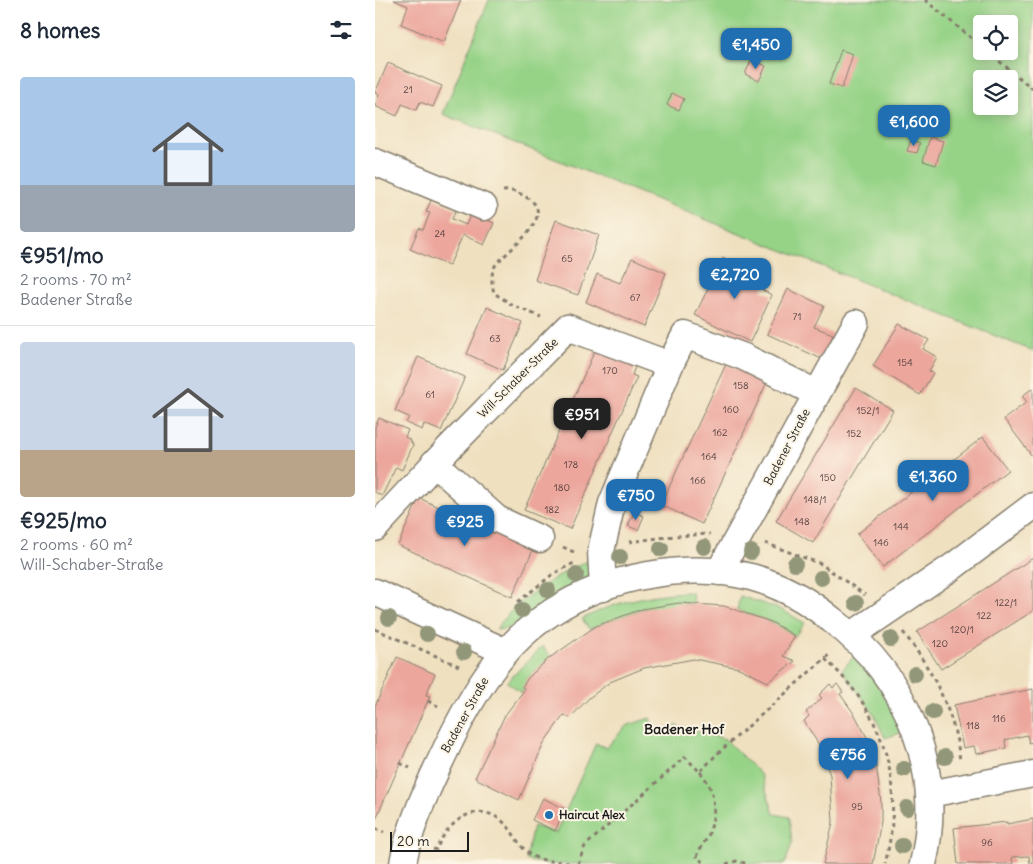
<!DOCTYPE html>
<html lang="en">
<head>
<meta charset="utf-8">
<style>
	:root { --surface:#fff; --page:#f2f2f3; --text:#1f2937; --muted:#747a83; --line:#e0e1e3; --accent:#1f6fb2 }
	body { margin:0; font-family:Delius,sans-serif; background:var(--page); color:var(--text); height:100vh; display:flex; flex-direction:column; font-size:19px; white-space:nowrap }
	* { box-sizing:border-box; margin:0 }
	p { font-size:16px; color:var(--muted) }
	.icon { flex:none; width:28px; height:28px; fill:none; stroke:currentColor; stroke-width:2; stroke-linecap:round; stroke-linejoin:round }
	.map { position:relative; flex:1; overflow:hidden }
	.sheet { display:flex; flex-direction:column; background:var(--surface); width:375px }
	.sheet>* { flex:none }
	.fabs { position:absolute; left:598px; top:15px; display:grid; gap:10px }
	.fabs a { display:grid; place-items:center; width:45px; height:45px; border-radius:5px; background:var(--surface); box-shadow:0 2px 12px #0003; font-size:25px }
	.scale { position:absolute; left:15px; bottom:12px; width:79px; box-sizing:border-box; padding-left:5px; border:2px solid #1c1c1c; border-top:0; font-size:14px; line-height:18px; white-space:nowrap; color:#1c1c1c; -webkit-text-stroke:4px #fcf5e5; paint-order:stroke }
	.price { position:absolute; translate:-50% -42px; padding:0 11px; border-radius:10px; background:var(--accent); color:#fff; font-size:16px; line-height:32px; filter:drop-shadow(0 1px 2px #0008) }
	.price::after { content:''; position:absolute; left:50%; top:30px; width:15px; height:11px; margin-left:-8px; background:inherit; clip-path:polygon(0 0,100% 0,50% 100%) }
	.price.on { background:#222; color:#fff }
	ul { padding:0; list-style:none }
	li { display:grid; align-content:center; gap:10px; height:265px; padding:0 20px }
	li+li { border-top:1px solid var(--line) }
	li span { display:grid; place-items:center; height:155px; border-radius:5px; color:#555 }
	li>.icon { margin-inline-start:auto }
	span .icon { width:90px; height:90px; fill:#fffc; stroke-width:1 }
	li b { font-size:21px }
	h2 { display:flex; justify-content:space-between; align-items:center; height:60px; padding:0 20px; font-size:21px }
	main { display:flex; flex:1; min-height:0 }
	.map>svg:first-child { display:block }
</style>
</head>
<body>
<main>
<section class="sheet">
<h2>8 homes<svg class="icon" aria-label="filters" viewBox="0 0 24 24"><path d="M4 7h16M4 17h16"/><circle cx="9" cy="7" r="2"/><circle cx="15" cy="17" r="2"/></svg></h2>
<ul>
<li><span style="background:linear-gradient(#a9c7e8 70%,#9aa5b1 0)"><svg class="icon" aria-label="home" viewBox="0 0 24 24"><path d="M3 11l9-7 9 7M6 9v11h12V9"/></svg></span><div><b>€951/mo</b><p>2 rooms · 70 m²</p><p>Badener Straße</p></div></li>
<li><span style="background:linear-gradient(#c9d6e8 70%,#b9a48a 0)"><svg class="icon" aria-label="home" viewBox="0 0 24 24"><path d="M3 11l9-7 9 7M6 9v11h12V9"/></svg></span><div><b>€925/mo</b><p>2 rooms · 60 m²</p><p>Will-Schaber-Straße</p></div></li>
</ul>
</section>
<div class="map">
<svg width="658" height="864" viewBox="0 0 658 864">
	<rect width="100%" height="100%" fill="#fcf5e5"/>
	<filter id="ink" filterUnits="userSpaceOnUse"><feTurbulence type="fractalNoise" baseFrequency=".02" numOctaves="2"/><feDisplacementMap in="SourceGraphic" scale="10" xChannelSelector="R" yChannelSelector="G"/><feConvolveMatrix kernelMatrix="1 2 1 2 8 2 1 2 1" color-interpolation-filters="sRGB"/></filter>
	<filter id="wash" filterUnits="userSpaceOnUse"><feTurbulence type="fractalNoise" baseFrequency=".0096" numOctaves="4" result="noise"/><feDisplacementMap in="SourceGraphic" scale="20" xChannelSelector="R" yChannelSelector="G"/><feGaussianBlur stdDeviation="1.12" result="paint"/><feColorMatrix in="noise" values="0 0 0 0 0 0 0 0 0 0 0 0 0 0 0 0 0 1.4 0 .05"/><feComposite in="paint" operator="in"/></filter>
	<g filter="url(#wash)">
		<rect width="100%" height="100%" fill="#efe0c0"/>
		<path fill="#96d387" stroke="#597852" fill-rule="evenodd" d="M114,0H658V351L68,114ZM606,24H634V51H606ZM606,79H634V106H606Z
			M213,561L219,576L185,591L136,628L121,630C139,600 182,575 213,561Z
			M317,592L318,603L267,609L214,629L207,619C242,601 278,593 317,592Z
			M365,596L405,609L430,623L420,636L396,622L362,610Z
			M167,646L176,657L153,678L147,693L132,682Z
			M480,655L509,694L528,732L510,738L499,714L467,670Z
			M275,718L279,731L302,726L350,739L386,775L399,814L414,817L417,843L410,864H172L151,860L158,826L181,833L221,743L231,748L251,726Z"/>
		<g id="blocks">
			<path fill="#eca69c" d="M19,0H86L69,42L26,24L33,6Z
				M466,50L478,54L467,88L454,84Z
				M377,59L391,66L384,81L370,74Z
				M13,63L67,86L58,107L45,102L41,110L27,104L22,116L0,106L4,95L0,93Z
				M297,93L309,99L304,110L292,105Z
				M555,137L568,141L561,165L548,161Z
				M536,140L545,143L542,153L532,151Z
				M57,198L81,209L77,219L91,225L96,213L119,223L109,245L88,235L74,266L35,249L44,228L48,230L55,213L51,212Z
				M181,220L224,235L203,295L160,280Z
				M257,258L291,273L269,327L211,302L222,274L245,283Z
				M348,258L392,280L387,290L397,295L375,342L320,315Z
				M413,289L449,306L439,327L458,334L449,360L392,334Z
				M112,307L148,323L128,370L92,354Z
				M524,324L554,340L548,349L562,357L554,371L558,373L545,395L498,366Z
				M220,350L260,367L257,375L262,377L195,529L149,510Z
				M43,357L90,377L66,431L49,424L47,430L31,423L34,417L20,411Z
				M351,364L392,382L327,524L286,505Z
				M481,388L518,410L438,543L401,521Z
				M658,388V455L657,456L629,419L652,402L647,396Z
				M4,418L33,430L30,437L35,440L38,445L27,470L21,467L7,496L0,492V427Z
				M608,437L633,470L508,567L482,534Z
				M44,498L158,550L137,597L23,545Z
				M259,512L269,516L263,530L253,526Z
				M658,558V611L566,669L542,632Z
				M304,603L349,606L396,622L420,636L408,656L420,661L393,682L364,668L319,659L269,668L235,682L214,698L195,718L189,715L170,741L144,800L100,778L130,715L150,689L147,687L153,678L173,659L221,626L267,609Z
				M22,657L60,674L51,695L55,696L0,821V706Z
				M455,684L458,688L462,684L468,692L465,694L480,715L496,745L501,764L506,802V822L498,864H448L458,822L455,775L444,745L429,721L434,716L431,712L447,698L444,695Z
				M658,689V742L654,743L652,735L630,740L631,748L601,754L599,746L588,748L579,705Z
				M168,798L190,809L180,831L157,820Z
				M658,819V864H655L654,856L637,857L638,864H583L579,828L632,822V824Z"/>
		</g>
	</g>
	<g filter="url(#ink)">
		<use href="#blocks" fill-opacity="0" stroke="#867e6e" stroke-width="1"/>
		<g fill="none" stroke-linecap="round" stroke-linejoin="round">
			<g stroke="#867e6e" stroke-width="29">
				<path id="minor" d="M0,162L109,207
					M59,463L122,519L165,539
					M0,528L73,449L193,327L295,365L310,335L369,357L441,393
					M344,572L481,323
					M228,588L226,551L237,503L295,365
					M0,592L131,652
					M477,635L580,565L658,506
					M554,794L658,774
					M28,864C33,828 57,778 73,745C98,693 127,644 177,612C232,576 312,561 376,577C405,585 434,601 457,620C533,677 570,770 548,864"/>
			</g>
			<path stroke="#867e6e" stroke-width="3" stroke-dasharray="4 4" stroke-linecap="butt" d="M550,0L606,46
				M612,51L658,89
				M128,191C139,190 145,193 154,199C183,218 129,252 120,266C115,275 117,284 119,293L139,306L166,317
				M254,542L299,536L335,534
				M390,543L446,564L490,595
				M188,547L201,553
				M143,602L178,574L201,562
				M0,629L86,667
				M528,632C557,669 581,715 585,762
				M450,659C511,714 530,785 510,864
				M53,701L63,706
				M25,763L35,768
				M325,772C341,789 342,814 333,836C329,844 324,849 322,857L330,864
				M0,828L9,832
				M58,849L61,850C74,818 107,796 134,828C141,837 146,849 156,855C169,863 183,860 197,864
				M203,864L210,846L310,757L325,772L341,755L456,653
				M351,864L361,861L374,864"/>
			<use href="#minor" stroke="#fff" stroke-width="26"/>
		</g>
		<g fill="#93977a">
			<circle cx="329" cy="547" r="8"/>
			<circle cx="286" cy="549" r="8"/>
			<circle cx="376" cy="552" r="8"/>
			<circle cx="245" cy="557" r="8"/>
			<circle cx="420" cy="564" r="8"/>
			<circle cx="201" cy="575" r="8"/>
			<circle cx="446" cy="578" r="8"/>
			<circle cx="173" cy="590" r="8"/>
			<circle cx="481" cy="603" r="8"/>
			<circle cx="147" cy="610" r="8"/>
			<circle cx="14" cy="618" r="8"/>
			<circle cx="52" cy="634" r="8"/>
			<circle cx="516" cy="639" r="8"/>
			<circle cx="89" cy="652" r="8"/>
			<circle cx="540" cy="674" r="8"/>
			<circle cx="558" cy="712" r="8"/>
			<circle cx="570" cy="757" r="8"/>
			<circle cx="529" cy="769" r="8"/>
			<circle cx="532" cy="808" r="8"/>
			<circle cx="527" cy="846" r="8"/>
		</g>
	</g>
	<circle fill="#1f6fb2" stroke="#fcf5e5" stroke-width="2" cx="174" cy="815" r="5"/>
	<g text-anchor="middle" stroke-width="4" stroke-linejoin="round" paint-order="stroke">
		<g font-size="10" fill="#503e3c">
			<text x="33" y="93">21</text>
			<text x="65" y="237">24</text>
			<text x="192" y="262">65</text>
			<text x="260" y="301">67</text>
			<text x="422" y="320">71</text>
			<text x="120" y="342">63</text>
			<text x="530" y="366">154</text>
			<text x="235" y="374">170</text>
			<text x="366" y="389">158</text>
			<text x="55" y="398">61</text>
			<text x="356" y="413">160</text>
			<text x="493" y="414">152/1</text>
			<text x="345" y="436">162</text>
			<text x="479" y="437">152</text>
			<text x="334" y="460">164</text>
			<text x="196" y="468">178</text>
			<text x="453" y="481">150</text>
			<text x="323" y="484">166</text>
			<text x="187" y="491">180</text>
			<text x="440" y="503">148/1</text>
			<text x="177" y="513">182</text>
			<text x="427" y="525">148</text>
			<text x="526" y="530">144</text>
			<text x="506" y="546">146</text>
			<text x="631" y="606">122/1</text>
			<text x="609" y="619">122</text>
			<text x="587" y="633">120/1</text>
			<text x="565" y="647">120</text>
			<text x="624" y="722">116</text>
			<text x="598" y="729">118</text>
			<text x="482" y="810">95</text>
			<text x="612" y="846">96</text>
		</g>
		<g font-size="12" fill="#1c1c1c" stroke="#fcf5e5">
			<text transform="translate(143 378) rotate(-45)" y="4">Will-Schaber-Straße</text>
			<text transform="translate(412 447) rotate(-62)" y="4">Badener Straße</text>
			<text transform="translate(90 715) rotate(-61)" y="4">Badener Straße</text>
		</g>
		<g font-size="12" font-weight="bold" fill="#1c1c1c" stroke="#fcf5e5" text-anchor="start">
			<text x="184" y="819">Haircut Alex</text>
		</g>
		<g font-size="14" font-weight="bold" fill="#1c1c1c" stroke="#fcf5e5">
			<text x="309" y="734">Badener Hof</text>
		</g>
	</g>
</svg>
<div class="fabs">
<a><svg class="icon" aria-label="locate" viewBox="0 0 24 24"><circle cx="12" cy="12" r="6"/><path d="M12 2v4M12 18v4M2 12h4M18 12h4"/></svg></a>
<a><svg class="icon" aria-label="layers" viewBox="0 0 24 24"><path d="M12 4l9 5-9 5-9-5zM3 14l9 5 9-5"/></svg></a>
</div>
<div class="scale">20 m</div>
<b class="price" style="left:381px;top:70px">€1,450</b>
<b class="price" style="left:539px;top:147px">€1,600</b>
<b class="price" style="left:360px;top:300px">€2,720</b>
<b class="price on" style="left:207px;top:440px">€951</b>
<b class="price" style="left:558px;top:502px">€1,360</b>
<b class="price" style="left:261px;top:521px">€750</b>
<b class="price" style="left:90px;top:547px">€925</b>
<b class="price" style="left:473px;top:780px">€756</b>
</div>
</main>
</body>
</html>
